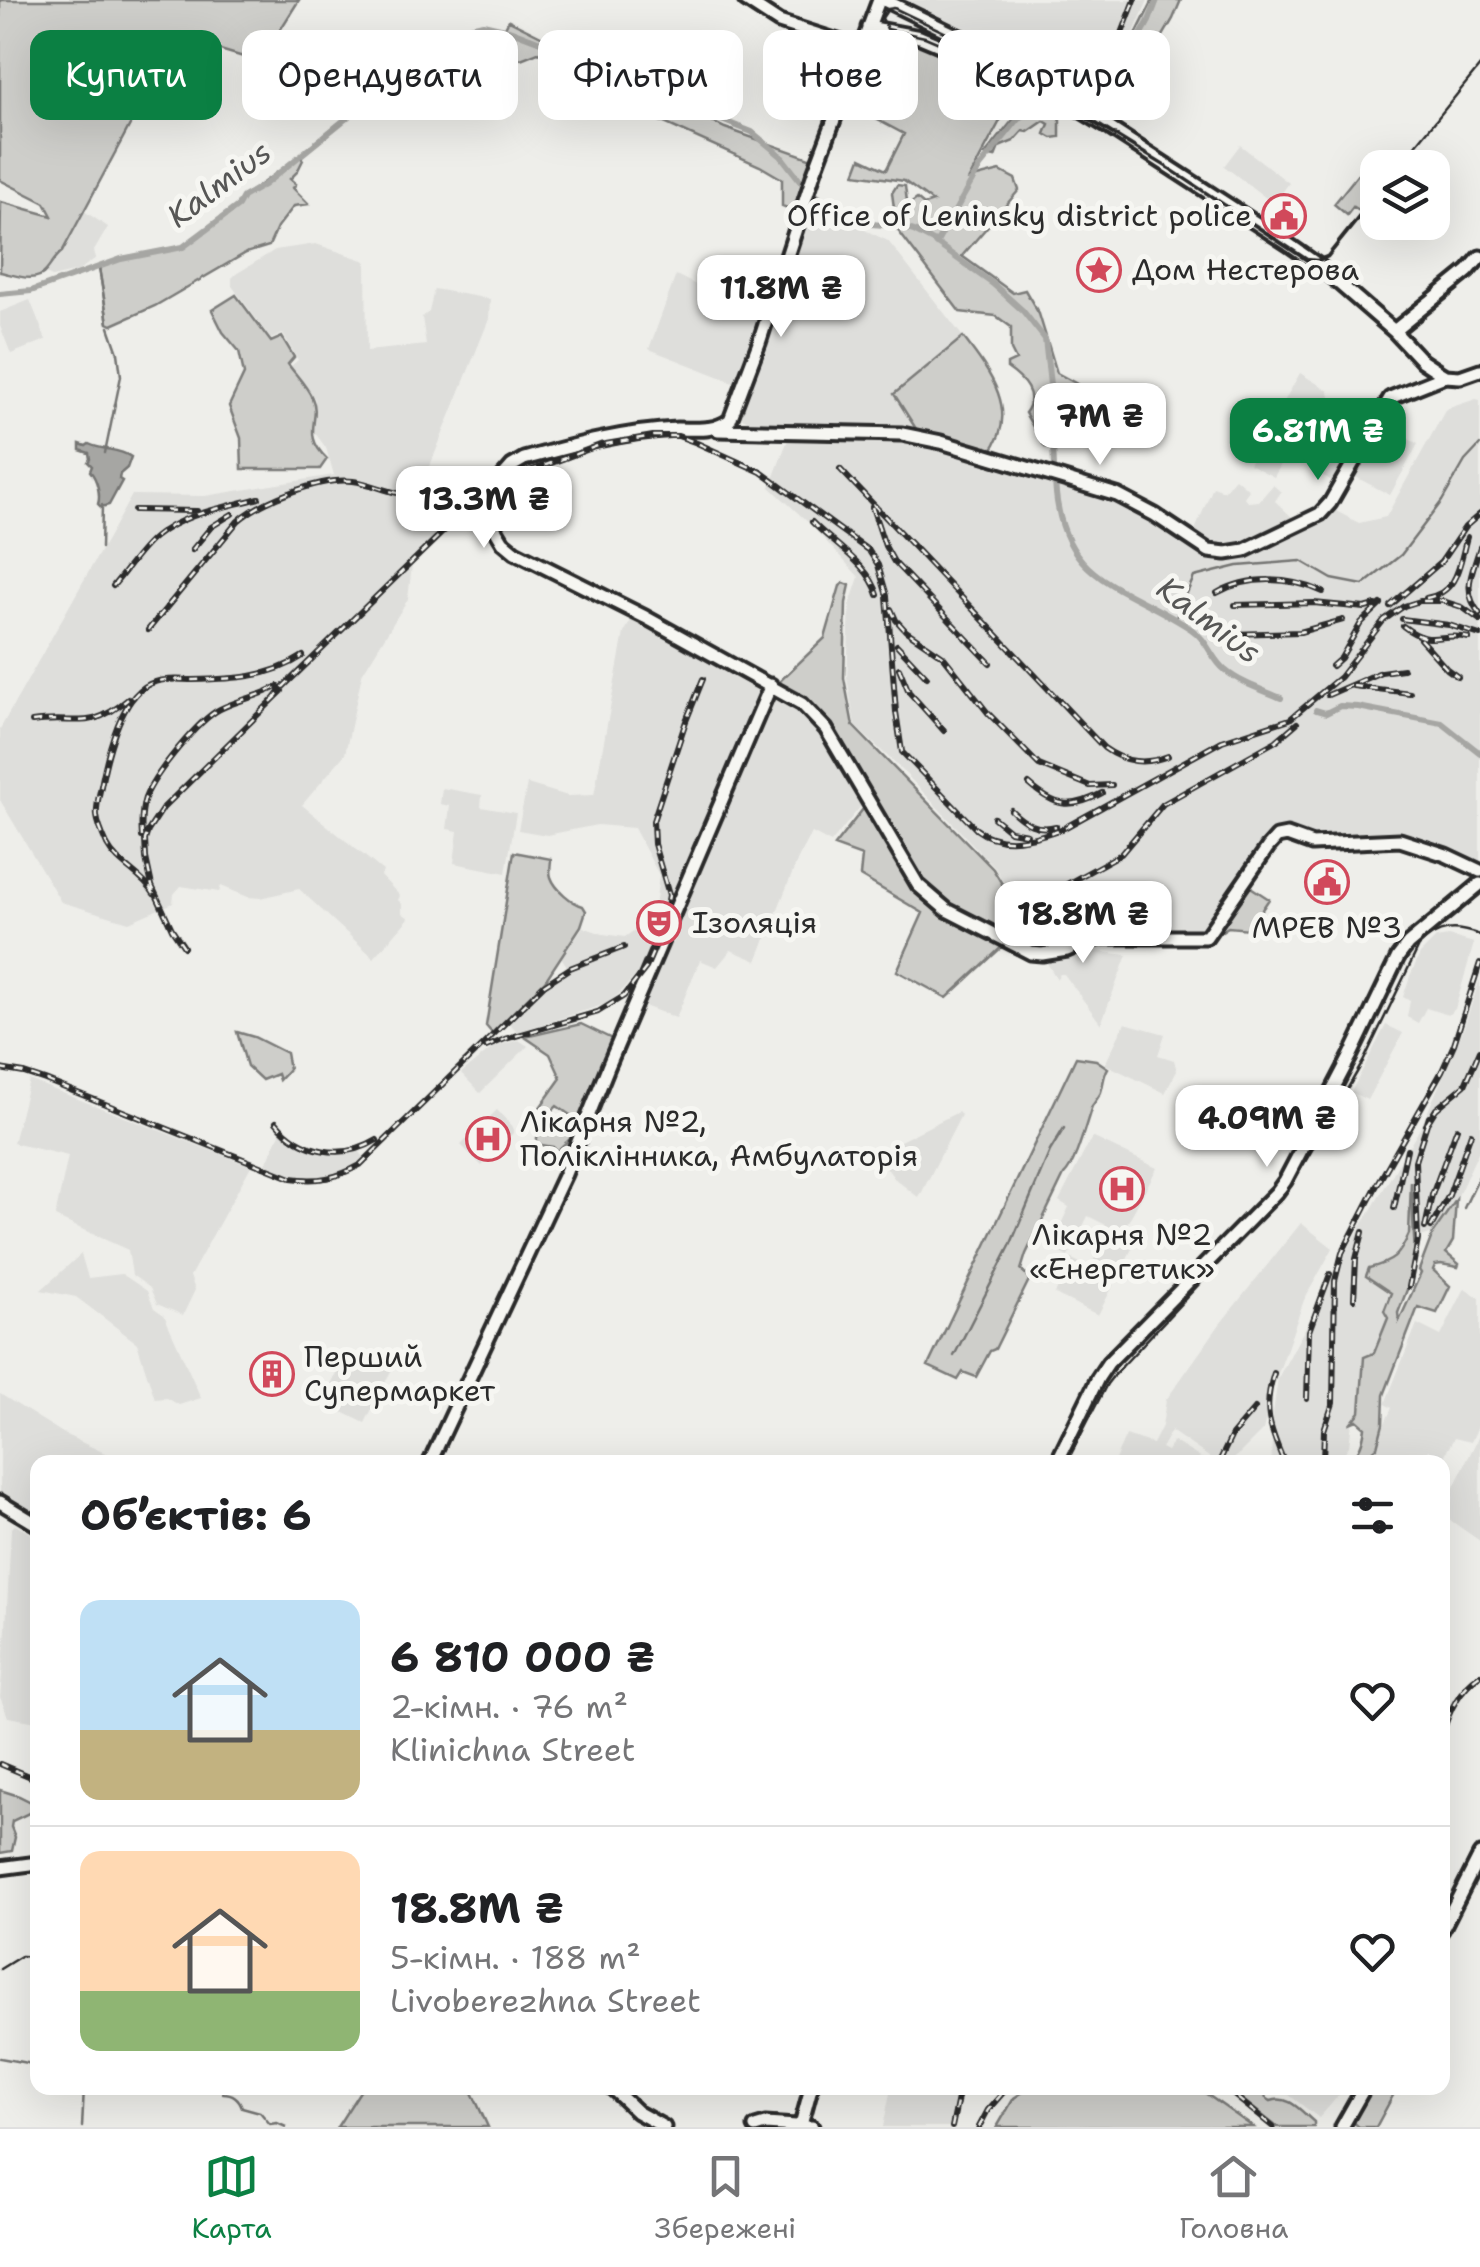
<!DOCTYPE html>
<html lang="uk">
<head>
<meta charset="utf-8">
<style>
	:root { --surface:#fff; --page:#f2f2f2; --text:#202124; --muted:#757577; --line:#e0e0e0; --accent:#0b8043 }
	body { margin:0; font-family:"Shantell Sans",sans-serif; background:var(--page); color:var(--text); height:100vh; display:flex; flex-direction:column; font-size:38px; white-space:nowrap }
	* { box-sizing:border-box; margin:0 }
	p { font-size:32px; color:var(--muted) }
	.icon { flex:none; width:55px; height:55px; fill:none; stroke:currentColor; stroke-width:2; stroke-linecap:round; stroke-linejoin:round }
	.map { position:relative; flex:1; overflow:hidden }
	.drawer { position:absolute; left:30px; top:1455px; width:1420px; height:640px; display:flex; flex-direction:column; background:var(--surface); border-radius:20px; box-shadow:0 10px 40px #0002 }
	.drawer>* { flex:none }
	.hud { position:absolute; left:30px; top:30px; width:1420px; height:90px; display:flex; gap:20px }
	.buttons { position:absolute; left:1360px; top:150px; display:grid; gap:20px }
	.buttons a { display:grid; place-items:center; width:90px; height:90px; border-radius:20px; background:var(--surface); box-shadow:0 10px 40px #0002; font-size:50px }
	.price { position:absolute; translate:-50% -85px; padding:0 22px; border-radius:20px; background:#fff; color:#222; font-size:32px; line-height:65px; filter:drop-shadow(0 2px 5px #0008) }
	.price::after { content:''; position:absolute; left:50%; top:60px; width:30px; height:22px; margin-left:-15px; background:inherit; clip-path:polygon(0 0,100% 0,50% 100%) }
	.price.on { background:var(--accent); color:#fff }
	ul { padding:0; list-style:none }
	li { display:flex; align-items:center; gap:30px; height:250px; padding:0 50px }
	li+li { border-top:2px solid var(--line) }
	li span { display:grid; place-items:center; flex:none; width:280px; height:200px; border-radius:20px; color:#555 }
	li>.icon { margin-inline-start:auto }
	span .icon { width:120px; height:120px; fill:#fffc; stroke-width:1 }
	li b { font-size:42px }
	h2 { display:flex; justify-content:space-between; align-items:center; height:120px; padding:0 50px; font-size:42px }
	.pill { padding:0 35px; border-radius:20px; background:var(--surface); box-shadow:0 10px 40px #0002; font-size:35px; line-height:90px }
	.pill.on { background:var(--accent); color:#fff }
	.tabs { display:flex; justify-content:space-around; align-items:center; height:140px; border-top:2px solid var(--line); background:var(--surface); font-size:28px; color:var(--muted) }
	.tabs a { display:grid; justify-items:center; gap:5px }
	.tabs .on { color:var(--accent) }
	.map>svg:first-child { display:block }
</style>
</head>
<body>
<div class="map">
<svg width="1480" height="2127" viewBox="0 0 1480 2127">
	<rect width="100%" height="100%" fill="#eeeeea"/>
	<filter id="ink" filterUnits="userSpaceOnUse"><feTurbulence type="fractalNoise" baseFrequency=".01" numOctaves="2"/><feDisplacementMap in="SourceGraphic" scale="20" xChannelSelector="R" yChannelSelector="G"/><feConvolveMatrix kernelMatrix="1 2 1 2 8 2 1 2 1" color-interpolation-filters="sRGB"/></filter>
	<g filter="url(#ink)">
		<path fill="#dededb" d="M897,0H1148L1118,69L1088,80L959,35Z
			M1240,145L1289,183L1274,204L1224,166Z
			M810,204L888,241L963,337L894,394L918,432L847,427L757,426L737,415Z
			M84,211L108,227L94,251L96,258L78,271L52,277L46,274L58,254H62Z
			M316,244L366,261L367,351L426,345L422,317L429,312L434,289L490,299L489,319L421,488L483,499L413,556L408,599L362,674L345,754L302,805L383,871L381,876L400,896L398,900L402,904V913L409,918L374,958L299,889L260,898L248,897L221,886L219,892L181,886L174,894L173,903L129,922L61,902L0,800V729L132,495L205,496L334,475L326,448L313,430L315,399L291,366L298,360L283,334L271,339L232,286V278L236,274L275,250Z
			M676,275L763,318L741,385L649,349Z
			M30,300L46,340L11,354L0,326V312Z
			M1300,373L1329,391L1330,398L1359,415L1370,403L1378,407L1336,483L1309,468L1316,456L1293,443L1274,477L1249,464Z
			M1476,399L1480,400V863L1402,834L1312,838L1283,830L1269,841L1207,934H1099L1044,950L995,868L902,770L855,726L847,678L850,604L859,577L811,525L770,487L790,434L936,443L1109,496L1165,525L1208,555L1240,558L1334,510L1359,523L1386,517L1446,409Z
			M1378,422L1418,444L1390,495L1350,474Z
			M1235,478L1249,490L1244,497L1248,502L1259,501L1273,485L1281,492L1275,501L1294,519L1243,545L1226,549L1215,547L1193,535L1213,487L1224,491Z
			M634,615L768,687L643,978L636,975L620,993L606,1004L518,1032L509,1023L543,990L570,971L561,957L583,927L603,934L625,937L654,916L659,875L634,828L597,825L547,835L518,830L527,784L568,796L594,795L624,633Z
			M774,690L794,701L824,732L865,801L831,843L812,833L798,859L757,961L731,950L717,967L700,960L676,1018L639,1004Z
			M442,788L482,795L481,807L516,813L506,873L454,863L458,831L447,829L450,806L440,804Z
			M1449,936L1474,943L1455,1009L1448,1015L1426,1008L1418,1023L1407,1017L1410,1001L1403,997L1410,976L1420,954L1436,938Z
			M1087,950L1127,955L1101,1024L1064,974H1060L1057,979L1045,960L1073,954L1078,957Z
			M1480,979V1148L1456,1200L1433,1233L1415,1239L1411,1187L1409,1234L1405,1242L1391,1262L1366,1276L1391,1293L1384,1311L1388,1317L1374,1353L1360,1412L1352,1422L1349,1446L1338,1462H1271L1273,1413L1278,1378L1353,1240L1422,1125L1463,1030Z
			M1125,1023L1165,1034L1158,1055L1174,1060L1177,1071L1165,1093L1105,1064Z
			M1386,1025L1403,1033L1367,1100L1351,1092Z
			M519,1040L528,1046L480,1093L461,1073L495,1046Z
			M29,1080L251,1166L190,1276L195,1290L183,1315L157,1304L150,1288L132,1275L128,1250L55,1217L68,1156L13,1143Z
			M497,1110L513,1127L514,1132L482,1166L461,1145Z
			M958,1112L961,1115L919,1198L894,1178L876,1153Z
			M281,1131L302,1145L322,1153L360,1151L364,1159L340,1175L313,1180L290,1176L266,1164Z
			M1092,1137L1157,1168L1122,1233L1136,1241L1098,1315L1055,1294L1072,1259L1090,1268L1110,1227L1088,1216L1068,1257L1050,1248L1069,1207L1059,1201Z
			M1301,1223L1333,1248L1304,1300L1273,1388L1263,1430L1231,1462H1208L1209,1457L1171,1431L1161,1448L1167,1451L1173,1441L1202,1459L1201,1462H1114L1126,1435L1153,1444L1162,1426L1166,1400L1220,1324Z
			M81,1254L88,1278L122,1274L147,1291L154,1308L164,1315L201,1398L179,1405L167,1398L155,1399L137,1343L76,1297L41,1290Z
			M1465,1288L1480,1298V1422L1471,1442L1454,1438L1443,1458L1428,1450L1422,1462H1367L1392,1408L1385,1404L1417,1324L1441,1336Z
			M348,1350L392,1369L365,1423L322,1402Z
			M0,1394L66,1435L124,1462H38L37,1524L0,1500Z
			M1480,1434V1541L1444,1516L1453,1498L1450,1495Z
			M15,1525L37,1537V1722L8,1717L0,1697L6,1628L11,1529Z
			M891,2088H959L952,2127H883Z
			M1280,2088H1345L1319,2118Z"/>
		<path fill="#cececa" stroke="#7c7c7a" stroke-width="2.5" d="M0,0H299L260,62L177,37L62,252C55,257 52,264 46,271C36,284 15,275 0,272L1,202L52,216L45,203L0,180Z
			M1153,0H1181L1173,19L1118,113L1110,123L1096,116L1106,94L1078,104L1051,89L1069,75L1093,80L1109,78L1111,85Z
			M509,20L725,128L815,160L798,212L782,206V179L760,166L611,99L613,86L538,52L521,59L493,49Z
			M898,38L950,46L955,39L991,45L1044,63L1045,70L1034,79L1017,68L1034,93L1060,113V137L1052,138L1045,134L1049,124L1044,121L1028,132L1023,131L1014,141L999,147L995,157L985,155L1024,106L1027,96L1016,91L969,179L1000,171L1015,179L1019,190L962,256L1013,293L1025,290L1039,314L1057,373L1077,384L1078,396L1070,411H1059L1058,447H1045L1025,413C1039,395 1023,379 1007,368V364L1016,360L1011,350V327L996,316L960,312L893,224L895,215L892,193L897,185L905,186L907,202L910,204L917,199L924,205L933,202L904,181L855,174L861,158L886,170L904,134L874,118L885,97L887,64Z
			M300,156L303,160L297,172L290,179L296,184L293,188L309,204L294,206L277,228L269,246L246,253L155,306L112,325L108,323L99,268L121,259L183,247L238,206L243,197Z
			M1371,158L1384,167L1378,168L1377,185L1358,210L1353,207L1347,215L1334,204Z
			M236,295L271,342L282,337L294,357L288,364C295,374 307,386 312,398C322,420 300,433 327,459L320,469H242L241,438L229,406L244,374L239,351L223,332L212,310Z
			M963,337C989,371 1021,412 989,453L918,432L894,394Z
			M844,583L850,585L846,603L844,678L853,726L993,869L1041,948L1035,949L949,906L935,896L918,874L841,747L780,688L778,684L782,679L825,638L840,586Z
			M867,804L929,900L1005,944L947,998L897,971L923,913L860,876L862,856L834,846Z
			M514,852L551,859C551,865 549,872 551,877C555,889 572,903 583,906L586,911L581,926L545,981L492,1033L486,1026Z
			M1246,884L1269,899L1249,929L1228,927L1222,931H1214Z
			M581,1024L616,1041L578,1132L571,1116C575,1143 575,1132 557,1151L553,1147L536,1144L538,1132L546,1124L563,1132L570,1115L557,1106L551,1112L536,1113L561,1078L550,1054L525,1037Z
			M237,1032L254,1037L286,1053L289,1069L279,1080L277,1074L262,1080L247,1066Z
			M1076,1057L1096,1060L1108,1068C1103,1076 1104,1083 1101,1092C1101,1093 1093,1105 1092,1106C1086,1123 1076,1164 1064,1175L1026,1254L1021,1270L1030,1278L995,1349L990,1351L976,1377L963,1372L958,1380L928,1366Z
			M1411,1182L1415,1255L1410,1282L1398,1313L1399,1321L1421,1273L1419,1270L1433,1233L1456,1200L1453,1241L1446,1253L1459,1264L1458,1267L1441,1264L1435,1265L1433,1270L1450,1286L1437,1313L1418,1307L1384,1395L1383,1424L1377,1447L1360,1462H1349C1360,1451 1363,1443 1365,1427L1357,1420L1352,1422L1360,1412L1364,1357L1374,1353L1388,1318L1384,1311L1391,1293L1366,1276L1369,1268C1393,1262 1399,1257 1409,1234Z
			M0,1790L19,1796L35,1804L29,1813L12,1821L11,1827L15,1837L12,1851L0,1853Z
			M362,2088H470L488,2127H337Z
			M1029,2088H1198L1253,2127H997L1014,2098Z
			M1228,2088H1262L1266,2098L1271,2101C1288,2094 1301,2111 1314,2122V2127H1277Z
			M1371,2088H1397L1376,2127H1359L1352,2121Z"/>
		<path fill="#a6a6a3" stroke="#757573" stroke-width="2.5" d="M80,444L86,446L89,444C103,451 119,448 131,457L127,468L120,474L119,479L122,481L109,505L101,507L98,504C101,495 97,479 90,471L92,466L88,462L90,459L89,453L80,450Z"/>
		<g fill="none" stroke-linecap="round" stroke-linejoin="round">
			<path stroke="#757573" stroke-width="2.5" d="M99,268L108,323
				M105,453L121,376L118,353L109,327
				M101,548L102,505
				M1175,620L1194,577L1238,566L1301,561L1332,579L1363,585L1401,555L1442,501L1465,461L1480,445
				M1464,1208L1480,1174
				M954,1356L1010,1246L1050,1151L1064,1128
				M0,2058L38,2065
				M155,2088H167
				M218,2088L222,2089L223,2093C232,2093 239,2098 242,2107L260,2112L270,2124L277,2123L286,2127
				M82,2127L84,2088"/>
			<path stroke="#a6a6a3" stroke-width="6" d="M1060,97L1121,71L1149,21L1157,0
				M936,244L980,167L1020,117L1051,101
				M0,294L31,291L121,259L183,247L238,206L243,197L264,185L438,44L470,27L483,24L509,30L543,43L595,70L752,132L781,156L802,183L834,210L850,218L871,224L897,226L914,231L933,241L993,284L1023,311L1045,339L1051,394L1054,468
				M1055,481C1060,583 1121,583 1191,629C1208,640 1211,659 1225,670C1240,683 1263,690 1281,698
				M1316,710L1326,713L1340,706L1358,707L1442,723L1480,753"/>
			<g stroke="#2b2b2b" stroke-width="19">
				<path id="major" d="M745,0L779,22L860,48
					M879,0L814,173L759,343L730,420C714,432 696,429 677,429C626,431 574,445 524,459L512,466L497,483L493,514L494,527L503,542L515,552L645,617L802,704L826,729L918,885L947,910L1031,953L1042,954L1067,950L1087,941L1105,937H1206L1268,847L1277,837L1287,835L1312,844L1400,840L1446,855L1480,871
					M884,0L962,38L1111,129L1288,244L1318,265L1394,331L1422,361L1440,373L1445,376L1460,377L1480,370
					M868,27L920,37L1006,73
					M1394,331L1468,271L1480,257
					M718,430L902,434L941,442L1117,495L1155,515L1209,551L1226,553L1245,550L1320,514L1330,503L1390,398L1445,376
					M430,1462L565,1174L608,1067L771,685
					M1057,1462L1098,1378L1108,1363L1277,1192L1285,1181L1350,1057L1398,957L1408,944L1480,884
					M0,1502L38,1525
					M0,1868L38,1863
					M1442,1930L1480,1855
					M612,2088L637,2112L664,2127
					M801,2125L811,2088
					M755,2127L765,2124L812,2127
					M1342,2127L1364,2088"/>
			</g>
			<use href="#major" stroke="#f6f6f2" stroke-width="11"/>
			<path stroke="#2b2b2b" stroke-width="2.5" d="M1397,168L1480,66
				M1378,192L1327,256L1317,260L1307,259L1171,169L967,43L894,8L888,9L882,18L887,29L925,37L1012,74L1171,170L1307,261H1318L1328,257L1378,195
				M1067,1462L1107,1384L1114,1375L1291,1186L1363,1062L1419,946C1439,926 1455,926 1480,935
				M0,1969L21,1956L38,1957"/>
			<g stroke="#2b2b2b" stroke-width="6">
				<path id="rail" d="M1119,41L1135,0
					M840,469L1104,748C1125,763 1145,765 1168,756
					M872,507L885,546L894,562L990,663
					M134,510L197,511
					M812,522C833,544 869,564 878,595
					M1480,547C1472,573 1461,591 1480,614
					M192,550L211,527L232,514
					M113,586C127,570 139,550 155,537C184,513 224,508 259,498
					M1217,593C1249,575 1290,577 1323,592
					M1426,598C1459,592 1459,565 1467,537
					M1235,605L1314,603L1365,608L1376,605
					M1390,606L1441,562L1465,527L1480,514
					M891,609L896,620L906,631L943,656L988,713L1039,765L1090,786L1112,785
					M1402,619L1449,625L1480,635
					M1403,626C1433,649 1439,631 1469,638
					M148,630L238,521C262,500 321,477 353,481C369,483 383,490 398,493C422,498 453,498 476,491L600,445L653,436H678L697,443L761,472L869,551L878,565L887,596L896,712L902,752L976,829C1002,849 1036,838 1064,828L1222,741L1290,719L1340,677L1384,620L1404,606L1420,601H1443L1462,607L1480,620
					M1232,634L1300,632L1343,620
					M1420,639L1447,669L1458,677
					M897,645L927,677
					M1332,666L1341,658L1361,623L1381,604
					M899,668L909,692L944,731
					M1353,686L1410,693
					M1328,695L1381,672L1403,669
					M273,700L283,687L449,526L470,512L540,481
					M32,722C76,715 88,733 128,699
					M1029,784C1055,807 1071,810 1102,793
					M1011,810C1024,823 1037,831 1056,826
					M994,818L1010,831L1027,834
					M142,837C141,824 141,811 145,798C154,775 198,720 220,709C239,699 260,697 278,686
					M154,894C142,874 118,866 107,845C103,836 98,825 97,816C96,806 99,795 101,786C107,755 121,691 155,682C167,678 181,680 193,680C232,679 270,678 303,656
					M1038,900L1121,854L1163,804L1276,741L1297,723
					M184,947L172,929L152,886L146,858L145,840L148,831L163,808L282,691
					M486,1047L505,1039L598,1012L624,996L646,968L663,928L669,895L654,844L653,821L686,721L703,679
					M0,1069L24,1073L45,1080L291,1178C318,1182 337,1178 360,1165L544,985L570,968L624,947
					M276,1122C301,1153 343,1161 377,1140
					M1426,1125L1436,1109L1465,1085L1480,1050
					M1394,1208L1407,1149
					M1431,1227L1449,1195L1471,1133
					M1425,1228L1432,1195L1457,1128
					M1409,1287L1418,1240L1415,1161L1429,1117
					M1354,1299L1356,1259L1363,1232
					M1274,1373C1262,1410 1270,1429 1284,1462
					M1307,1399L1309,1331L1330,1274
					M1220,1460L1232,1435L1255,1408
					M1323,1462L1324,1430L1333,1403L1335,1281L1342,1253L1376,1187L1442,1071L1454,1044L1480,963
					M1442,1735C1449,1711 1459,1689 1480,1675
					M0,1764L38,1780
					M1225,2088L1273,2127
					M952,2127L960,2088
					M979,2127L988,2110L1007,2088"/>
			</g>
			<use href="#rail" stroke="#f6f6f2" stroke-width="2.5" stroke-dasharray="8" stroke-linecap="butt"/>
		</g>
	</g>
	<defs>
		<g id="civic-ring" transform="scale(2.25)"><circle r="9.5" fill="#f6f6f2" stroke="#d1495b" stroke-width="1.5"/><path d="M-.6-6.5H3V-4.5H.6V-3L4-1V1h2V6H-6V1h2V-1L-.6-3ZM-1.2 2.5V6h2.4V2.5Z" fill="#d1495b"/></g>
		<g id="sight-ring" transform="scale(2.25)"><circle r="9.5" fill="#f6f6f2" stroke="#d1495b" stroke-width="1.5"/><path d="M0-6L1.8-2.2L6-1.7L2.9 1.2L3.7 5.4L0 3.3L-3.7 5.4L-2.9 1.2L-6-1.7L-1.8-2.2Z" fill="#d1495b"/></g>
		<g id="theatre-ring" transform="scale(2.25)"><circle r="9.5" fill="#f6f6f2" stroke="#d1495b" stroke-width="1.5"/><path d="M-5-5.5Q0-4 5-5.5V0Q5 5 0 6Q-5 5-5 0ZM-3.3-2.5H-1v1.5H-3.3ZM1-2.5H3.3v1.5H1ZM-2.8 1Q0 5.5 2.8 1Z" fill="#d1495b"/></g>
		<g id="hospital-ring" transform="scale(2.25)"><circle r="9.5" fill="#f6f6f2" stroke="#d1495b" stroke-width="1.5"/><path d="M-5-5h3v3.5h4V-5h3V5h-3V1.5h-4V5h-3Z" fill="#d1495b"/></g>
		<g id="building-ring" transform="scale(2.25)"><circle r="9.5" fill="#f6f6f2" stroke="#d1495b" stroke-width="1.5"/><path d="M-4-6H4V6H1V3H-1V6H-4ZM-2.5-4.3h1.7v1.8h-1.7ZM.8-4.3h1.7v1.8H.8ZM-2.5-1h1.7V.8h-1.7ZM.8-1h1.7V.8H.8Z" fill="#d1495b"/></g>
	</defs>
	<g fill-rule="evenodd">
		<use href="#civic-ring" x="1284" y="216"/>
		<use href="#sight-ring" x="1099" y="270"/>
		<use href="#civic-ring" x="1327" y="882"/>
		<use href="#theatre-ring" x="659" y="923"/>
		<use href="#hospital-ring" x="488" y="1139"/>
		<use href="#hospital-ring" x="1122" y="1189"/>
		<use href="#building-ring" x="272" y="1374"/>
	</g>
	<g text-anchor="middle" stroke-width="10" stroke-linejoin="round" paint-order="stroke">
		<g font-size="30" fill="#2b2b2b" stroke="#f6f6f2" text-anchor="start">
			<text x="1252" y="226" text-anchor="end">Office of Leninsky district police</text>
			<text x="1132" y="280">Дом Нестерова</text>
			<text x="692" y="933">Ізоляція</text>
			<text x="1327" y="938" text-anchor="middle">МРЕВ №3</text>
			<text x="520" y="1132">Лікарня №2,<tspan x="520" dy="34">Поліклінника, Амбулаторія</tspan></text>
			<text x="1122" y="1245" text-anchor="middle">Лікарня №2<tspan x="1122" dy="34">«Енергетик»</tspan></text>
			<text x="304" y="1367">Перший<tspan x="304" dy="34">Супермаркет</tspan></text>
		</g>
		<g font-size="32" font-style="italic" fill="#565655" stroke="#f6f6f2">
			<text transform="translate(219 184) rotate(-37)" y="11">Kalmius</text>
			<text transform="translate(1209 620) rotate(37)" y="11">Kalmius</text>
		</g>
	</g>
</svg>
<div class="buttons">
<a><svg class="icon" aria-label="layers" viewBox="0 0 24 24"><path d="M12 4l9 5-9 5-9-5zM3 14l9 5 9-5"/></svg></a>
</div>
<b class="price" style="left:781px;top:340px">11.8M ₴</b>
<b class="price" style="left:1100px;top:468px">7M ₴</b>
<b class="price on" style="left:1318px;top:483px">6.81M ₴</b>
<b class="price" style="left:484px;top:551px">13.3M ₴</b>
<b class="price" style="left:1083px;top:966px">18.8M ₴</b>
<b class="price" style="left:1267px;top:1170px">4.09M ₴</b>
<div class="hud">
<a class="pill on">Купити</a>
<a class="pill">Орендувати</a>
<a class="pill">Фільтри</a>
<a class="pill">Нове</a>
<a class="pill">Квартира</a>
</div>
<section class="drawer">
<h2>Об’єктів: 6<svg class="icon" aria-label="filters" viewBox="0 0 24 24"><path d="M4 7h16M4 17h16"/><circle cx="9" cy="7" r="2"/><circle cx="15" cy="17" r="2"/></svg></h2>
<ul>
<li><span style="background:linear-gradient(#bfe0f5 65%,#c2b280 0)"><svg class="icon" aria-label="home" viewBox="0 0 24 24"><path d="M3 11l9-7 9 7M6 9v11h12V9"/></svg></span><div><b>6 810 000 ₴</b><p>2-кімн. · 76 m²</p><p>Klinichna Street</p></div><svg class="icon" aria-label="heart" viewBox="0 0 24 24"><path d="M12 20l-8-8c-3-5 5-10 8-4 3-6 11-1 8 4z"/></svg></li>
<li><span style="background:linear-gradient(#ffd9b3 70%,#8fb573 0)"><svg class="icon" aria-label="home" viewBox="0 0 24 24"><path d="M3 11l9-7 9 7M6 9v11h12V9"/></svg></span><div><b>18.8M ₴</b><p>5-кімн. · 188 m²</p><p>Livoberezhna Street</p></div><svg class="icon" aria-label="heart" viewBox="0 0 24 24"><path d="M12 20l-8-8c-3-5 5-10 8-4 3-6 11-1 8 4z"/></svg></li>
</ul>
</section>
</div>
<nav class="tabs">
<a class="on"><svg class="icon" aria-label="map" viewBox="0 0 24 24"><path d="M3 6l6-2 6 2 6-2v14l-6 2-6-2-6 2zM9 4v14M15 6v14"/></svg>Карта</a>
<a><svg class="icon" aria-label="saved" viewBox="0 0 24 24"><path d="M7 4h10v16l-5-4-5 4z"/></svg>Збережені</a>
<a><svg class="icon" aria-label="home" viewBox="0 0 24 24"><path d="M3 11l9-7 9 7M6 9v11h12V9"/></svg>Головна</a>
</nav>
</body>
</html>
